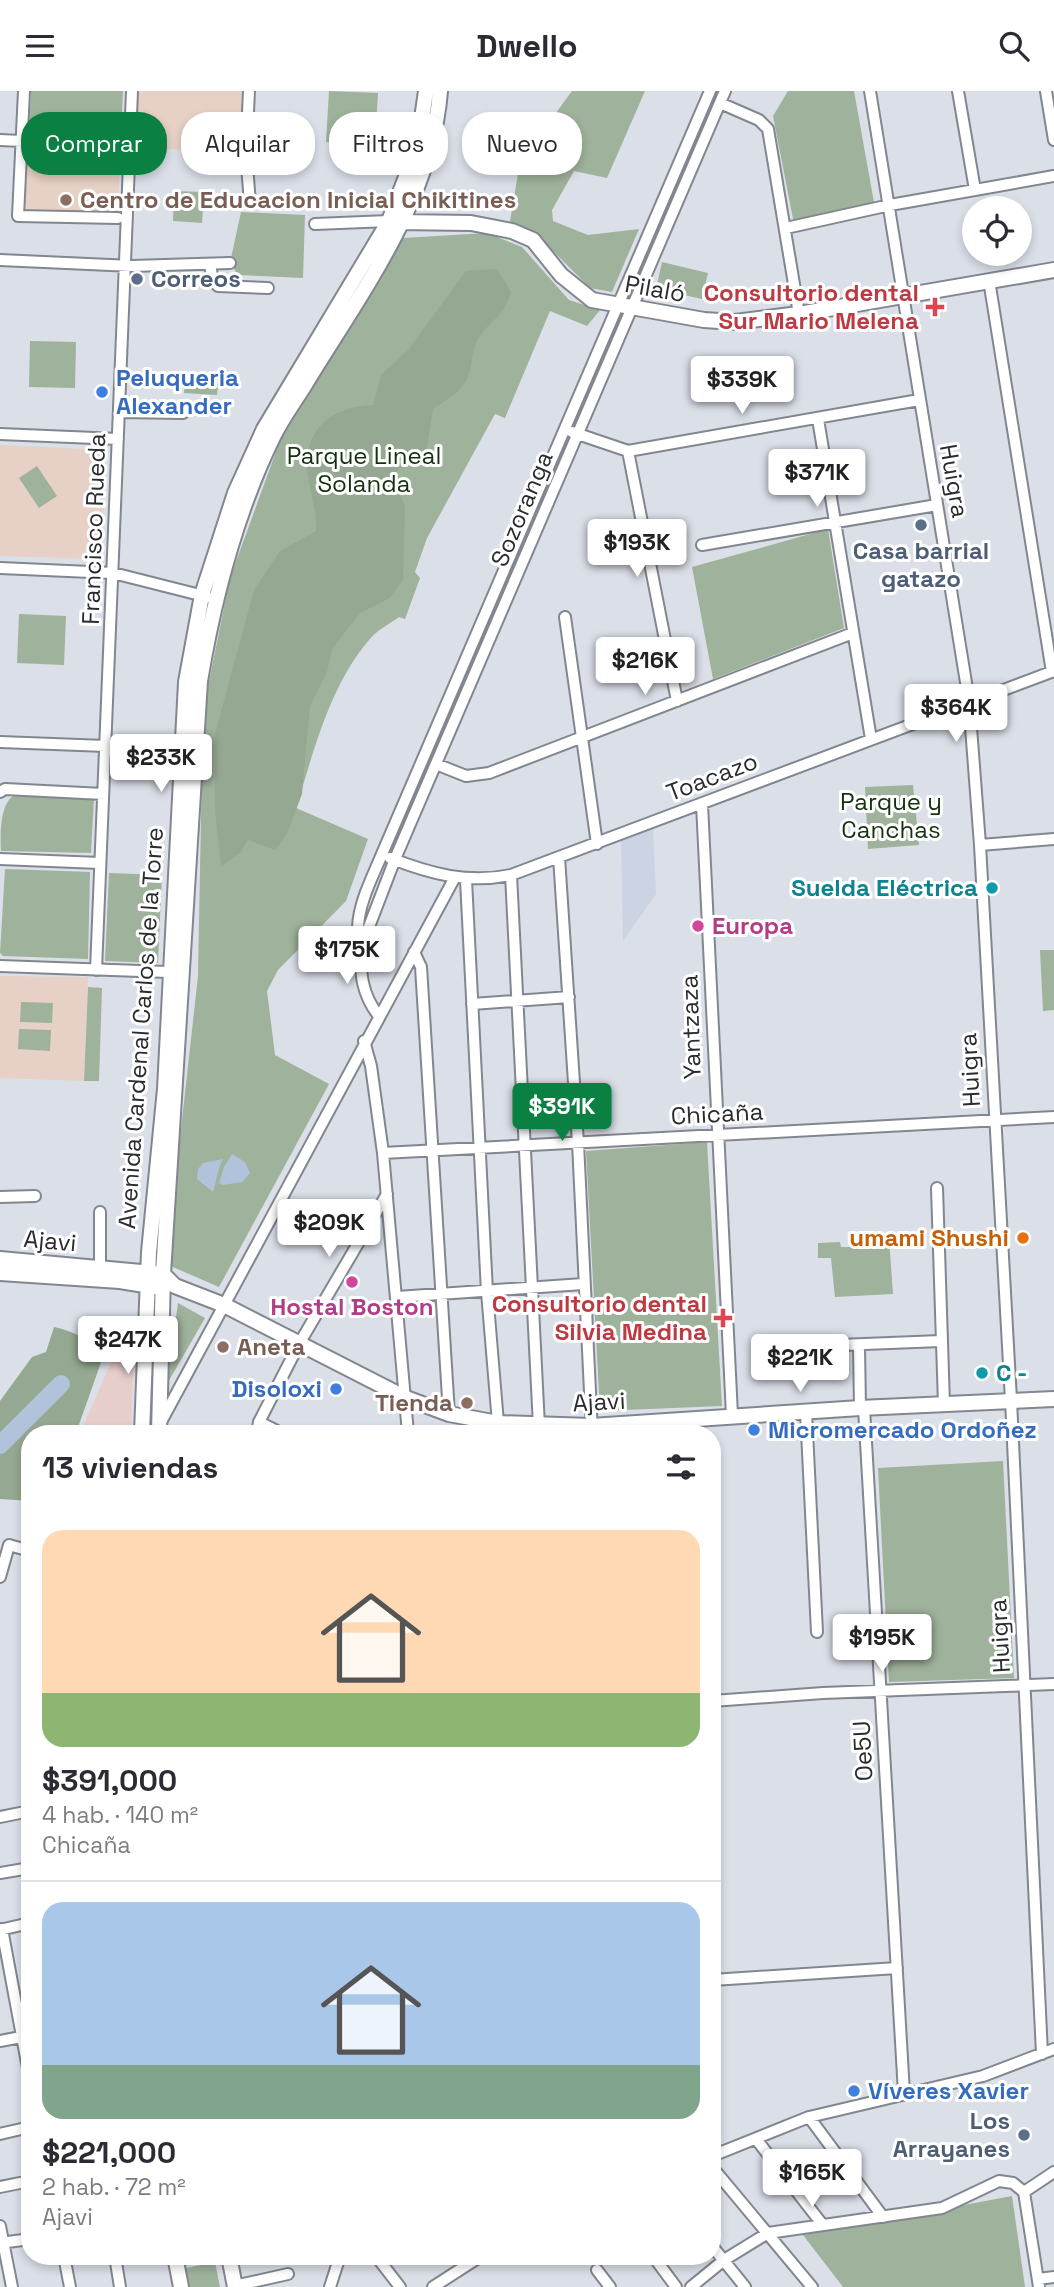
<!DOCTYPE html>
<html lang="es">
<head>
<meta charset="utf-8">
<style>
	:root { --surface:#fff; --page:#f7f7f7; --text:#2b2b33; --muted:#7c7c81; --line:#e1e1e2; --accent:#0b8043 }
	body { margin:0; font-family:"Space Grotesk",sans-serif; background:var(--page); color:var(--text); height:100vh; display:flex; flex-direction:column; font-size:26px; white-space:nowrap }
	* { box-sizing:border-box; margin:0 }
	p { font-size:23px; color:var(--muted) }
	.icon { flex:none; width:38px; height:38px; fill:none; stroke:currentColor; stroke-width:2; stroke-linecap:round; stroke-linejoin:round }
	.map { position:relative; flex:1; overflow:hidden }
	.panel { position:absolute; left:21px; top:1334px; width:700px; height:840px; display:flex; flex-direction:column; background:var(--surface); border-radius:28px; box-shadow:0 4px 10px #0003 }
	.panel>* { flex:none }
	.guide { position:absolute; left:21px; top:21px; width:700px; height:63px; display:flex; gap:14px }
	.controls { position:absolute; left:962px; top:105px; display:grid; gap:14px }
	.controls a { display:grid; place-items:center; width:70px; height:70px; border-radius:50%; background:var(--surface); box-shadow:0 4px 10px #0003; font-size:35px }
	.price { position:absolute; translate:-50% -60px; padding:0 16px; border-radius:7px; background:#fff; color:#222; font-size:23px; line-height:46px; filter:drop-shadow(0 2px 4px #0008) }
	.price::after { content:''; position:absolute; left:50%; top:42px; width:21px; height:16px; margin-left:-10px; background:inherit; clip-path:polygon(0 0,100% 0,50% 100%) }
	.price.active { background:var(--accent); color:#fff }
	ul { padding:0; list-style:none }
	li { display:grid; align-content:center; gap:14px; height:371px; padding:0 21px }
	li+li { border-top:2px solid var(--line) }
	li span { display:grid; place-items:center; height:217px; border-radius:21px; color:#555 }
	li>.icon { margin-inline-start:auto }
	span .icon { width:126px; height:126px; fill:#fffc; stroke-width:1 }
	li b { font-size:30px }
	h2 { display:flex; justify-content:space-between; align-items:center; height:84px; padding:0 21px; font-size:30px }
	.pill { padding:0 24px; border-radius:28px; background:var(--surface); box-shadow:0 4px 10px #0003; font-size:24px; line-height:63px }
	.pill.active { background:var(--accent); color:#fff }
	header { display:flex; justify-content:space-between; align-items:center; height:91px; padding:0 21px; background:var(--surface); font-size:32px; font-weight:800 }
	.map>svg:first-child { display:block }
</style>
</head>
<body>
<header><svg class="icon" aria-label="menu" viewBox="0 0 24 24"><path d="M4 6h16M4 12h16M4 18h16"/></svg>Dwello<svg class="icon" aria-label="search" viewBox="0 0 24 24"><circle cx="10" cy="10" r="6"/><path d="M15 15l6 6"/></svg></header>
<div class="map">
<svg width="1054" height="2196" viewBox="0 0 1054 2196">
	<rect width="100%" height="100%" fill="#dbdfe8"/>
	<path fill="#ccd3e3" d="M653,738L656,803L623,850L621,747Z"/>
	<path fill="#e7d0c5" d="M138,0H243L242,62L136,56Z
		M24,58L120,62L118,123L23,121Z
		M0,354L106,359L102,468L0,465Z
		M0,885L88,886L84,990L0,987Z"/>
	<path fill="#e8ceca" d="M116,1260H134L131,1342H80Z"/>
	<path fill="#9fb29b" d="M31,0H123L121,47L29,43Z
		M329,0L378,2L375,54L326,51Z
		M572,0H645L607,87L574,80L552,119L553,130L588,144L639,138L612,201L590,197L543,150L510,130L520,71Z
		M788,0H854L875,117L794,133L773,25Z
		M174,100L204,101L202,132L173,130Z
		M241,121L305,124L303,187L238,184L230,172Z
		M487,142L522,156L569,209L600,219L587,235L550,220L505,327L495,323L427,447L415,481L420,487L405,528L399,526C389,533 376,540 369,549C329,596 314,660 296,717L368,748L346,810L278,879L267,900L275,964L329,993L219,1196L166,1173L198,885L203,620L230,487L281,347L403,147Z
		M662,171L708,182L702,208L656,198Z
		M30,250L76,251L75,297L29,296Z
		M186,286L219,287L217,304L184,302Z
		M37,375L57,405L39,417L19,387Z
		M828,438L844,537L713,588L692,476Z
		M19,523L66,525L64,574L17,572Z
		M913,694L919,754L868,758L865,696Z
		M18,703L94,707L91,762L1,760C0,742 0,707 18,703Z
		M5,778L90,781L88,868L3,865L0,862Z
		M109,782L162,784L158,872L105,870Z
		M1040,859H1054V919L1043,920Z
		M88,896L102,897L99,990H84Z
		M21,911L53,912L52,932L20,931Z
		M19,938L51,939L50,960L18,958Z
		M707,1051L722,1315L600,1320L586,1060Z
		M866,1147H889L893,1203L835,1206L831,1167H818V1152L840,1151L841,1156H866Z
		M178,1212L205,1227L167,1293Z
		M1003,1370L1014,1587L889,1591L878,1377Z
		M1012,2105L1025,2196H843L803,2144Z
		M215,2171L220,2196H186L182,2178Z"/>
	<path fill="#95a891" d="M497,178L511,201C505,225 491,228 478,248C471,259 473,273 468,285C463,300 446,309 433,318L426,362L399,377L393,391L405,415L403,488L390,507L360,522L332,558L327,581L310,615L302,703L287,743L275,759L248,749L240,762L221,775L215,720V643L254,499L280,460L316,440C318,416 306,394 307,370C310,330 338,316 373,314L381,284L408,259L466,180Z
		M54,1236C74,1240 89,1249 104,1263L76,1342H30V1410L0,1408V1310L32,1266L46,1261Z"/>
	<path fill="#b1c2db" d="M232,1063L245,1071L250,1082L242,1091L223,1094L219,1092L224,1076Z
		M223,1068C217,1079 217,1090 213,1101L197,1088L198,1078L203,1072Z"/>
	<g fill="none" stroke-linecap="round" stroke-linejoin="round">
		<path stroke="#b1c2db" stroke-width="18" d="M0,1354L61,1293"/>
		<g stroke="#82868f" stroke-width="14">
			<path id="minor" d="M24,0L18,125L118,127
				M249,0L246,62L250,112
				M870,0L969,610L980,754L1011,1309L1042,1963
				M958,0L975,99
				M1046,0L1054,49
				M720,12L759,29L768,38L799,223
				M0,49L129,55
				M315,133L389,130
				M786,137L890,114L1054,85
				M0,169L132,175L230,172
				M210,174L213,190L218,195L268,197
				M989,189L1052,581
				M119,321L183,322
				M818,328L871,648
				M572,341L628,360L919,309
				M0,343L118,348
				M628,360L677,610
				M702,454L937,414
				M0,477L113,482L208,506
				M565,526L597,753
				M0,651L106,655
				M106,660L161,663
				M436,673L466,685L489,682L853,542
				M0,701L5,698L103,703
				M702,713L732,1324
				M980,754L1054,748
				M559,766L578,1052L592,1342
				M390,767C431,783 468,793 511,784L1054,580
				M0,768L100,772
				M511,784L539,1335
				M466,789L487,1201L498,1332
				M362,854L395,768L725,0
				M414,861L421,876L449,1323
				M0,875L168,881
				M96,879L132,0
				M472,913L569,906
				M378,924C362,903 360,883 361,857C361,850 357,843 358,836C359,811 373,785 382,763L710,0
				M364,950L371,975L383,1062L408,1342
				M383,1062L1054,1026
				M937,1097L944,1313
				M0,1106L35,1105
				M100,1177V1121
				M397,1206L583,1193
				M839,1254L941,1250
				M859,1255L860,1317
				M864,1317L904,2002
				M806,1321L817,1541
				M161,1331L454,788
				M259,1331L281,1342
				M257,1342L259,1331L299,1253L387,1103
				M0,1486L9,1454L30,1460
				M712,1610L823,1602L1054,1593
				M0,1726L30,1720
				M0,1782L30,1777
				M2,1838L30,1988
				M0,1839L30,1832
				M712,1889L897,1877
				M0,1950L21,1946
				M809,2026L883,2126
				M0,2043L30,2036
				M756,2048L822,2133
				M712,2065L809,2026L983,1985L1054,1958
				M712,2076L812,2196
				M0,2096L30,2090
				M1024,2101L1039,2196
				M1024,2101L1054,2081
				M0,2135L12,2196
				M0,2152L30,2148
				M712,2155L745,2196
				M64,2165L70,2196
				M115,2165L120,2196
				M376,2165L400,2196
				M653,2165L676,2196
				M597,2179L610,2196
				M1038,2188L1054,2186
				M234,2195L288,2183
				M330,2196L340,2165
				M433,2196L481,2165
				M691,2196L724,2169L768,2142L942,2117L999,2090L1013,2092L1024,2101"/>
		</g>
		<g stroke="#82868f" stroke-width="18">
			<path id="tertiary" d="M397,131L471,132L512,140L533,149L561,184L592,209L704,229L735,231L799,223L1054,179
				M0,1168L163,1183L175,1195L224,1214L406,1307L449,1323L498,1332L591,1335L860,1317L1054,1308
				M0,1182L120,1190L157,1196
				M142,1342L149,1161L165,998L186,591L202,504L235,402L264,338L389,130L418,55L426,0
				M159,1342L163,1183L200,590C214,506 235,424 273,346C282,327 295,310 306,292C361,202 432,108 440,0
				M175,2165L181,2196
				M229,2165L235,2196"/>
		</g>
		<use href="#minor" stroke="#fff" stroke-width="10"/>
		<use href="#tertiary" stroke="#fff" stroke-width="14"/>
	</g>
	<g fill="#8d6e63" stroke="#fff" stroke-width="2.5">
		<circle cx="66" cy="109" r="7"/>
		<circle cx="223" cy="1256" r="7"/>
		<circle cx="467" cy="1312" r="7"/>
	</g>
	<g fill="#5c6f8a" stroke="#fff" stroke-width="2.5">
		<circle cx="137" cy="188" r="7"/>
		<circle cx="921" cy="434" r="7"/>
		<circle cx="1024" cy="2044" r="7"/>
	</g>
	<g fill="#e0444e" stroke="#fff" stroke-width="2.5">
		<path d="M931.5 205.5h7v7h7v7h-7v7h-7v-7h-7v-7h7z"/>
		<path d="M719.5 1216.5h7v7h7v7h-7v7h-7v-7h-7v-7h7z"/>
	</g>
	<g fill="#3f7fe0" stroke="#fff" stroke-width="2.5">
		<circle cx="102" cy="301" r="7"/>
		<circle cx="336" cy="1298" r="7"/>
		<circle cx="754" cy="1339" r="7"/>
		<circle cx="854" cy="2000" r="7"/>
	</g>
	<g fill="#0f9aa8" stroke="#fff" stroke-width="2.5">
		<circle cx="992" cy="797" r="7"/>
		<circle cx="982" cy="1282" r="7"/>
	</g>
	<g fill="#d1479c" stroke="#fff" stroke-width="2.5">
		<circle cx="698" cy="835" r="7"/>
		<circle cx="352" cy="1191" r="7"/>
	</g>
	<circle fill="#e8710a" stroke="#fff" stroke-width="2.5" cx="1023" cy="1147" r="7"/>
	<g text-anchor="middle" stroke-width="6" stroke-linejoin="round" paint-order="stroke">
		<g font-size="24" font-weight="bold" fill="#785e54" stroke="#fff" text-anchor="start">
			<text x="80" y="117">Centro de Educacion Inicial Chikitines</text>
			<text x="237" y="1264">Aneta</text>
			<text x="453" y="1320" text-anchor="end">Tienda</text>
		</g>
		<g font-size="24" font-weight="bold" fill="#4e5e75" stroke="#fff" text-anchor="start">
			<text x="151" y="196">Correos</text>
			<text x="921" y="468" text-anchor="middle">Casa barrial<tspan x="921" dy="28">gatazo</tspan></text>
			<text x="1010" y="2038" text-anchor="end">Los<tspan x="1010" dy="28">Arrayanes</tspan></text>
		</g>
		<g font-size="24" fill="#292b2e" stroke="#fff">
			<text transform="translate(655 198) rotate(10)" y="8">Pilaló</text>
			<text transform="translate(954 390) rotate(80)" y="8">Huigra</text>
			<text transform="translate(522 418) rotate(-67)" y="8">Sozoranga</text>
			<text transform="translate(94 438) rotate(-88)" y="8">Francisco Rueda</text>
			<text transform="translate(712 686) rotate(-21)" y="8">Toacazo</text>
			<text transform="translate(691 936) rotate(-92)" y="8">Yantzaza</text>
			<text transform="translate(141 937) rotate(-86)" y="8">Avenida Cardenal Carlos de la Torre</text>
			<text transform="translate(970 979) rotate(-93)" y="8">Huigra</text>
			<text transform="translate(717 1023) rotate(-3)" y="8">Chicaña</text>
			<text transform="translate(50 1150) rotate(5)" y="8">Ajavi</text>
			<text transform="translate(599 1311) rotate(-3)" y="8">Ajavi</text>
			<text transform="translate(1000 1545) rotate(-93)" y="8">Huigra</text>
			<text transform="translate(863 1660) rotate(-93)" y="8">Oe5U</text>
		</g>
		<g font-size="24" font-weight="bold" fill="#be3a42" stroke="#fff" text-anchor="end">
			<text x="919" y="210">Consultorio dental<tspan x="919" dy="28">Sur Mario Melena</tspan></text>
			<text x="707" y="1221">Consultorio dental<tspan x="707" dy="28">Silvia Medina</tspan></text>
		</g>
		<g font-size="24" font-weight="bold" fill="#366cbe" stroke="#fff" text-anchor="start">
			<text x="116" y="295">Peluqueria<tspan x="116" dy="28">Alexander</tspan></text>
			<text x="322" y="1306" text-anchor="end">Disoloxi</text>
			<text x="768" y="1347">Micromercado Ordoñez</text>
			<text x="868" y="2008">Víveres Xavier</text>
		</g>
		<g font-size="24" fill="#15320f" stroke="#fff">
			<text x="364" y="373">Parque Lineal<tspan x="364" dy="28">Solanda</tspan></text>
			<text x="891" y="719">Parque y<tspan x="891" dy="28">Canchas</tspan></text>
		</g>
		<g font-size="24" font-weight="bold" fill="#0d838f" stroke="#fff" text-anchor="end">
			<text x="978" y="805">Suelda Eléctrica</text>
			<text x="996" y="1290" text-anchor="start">C -</text>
		</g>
		<g font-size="24" font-weight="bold" fill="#b23c85" stroke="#fff" text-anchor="start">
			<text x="712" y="843">Europa</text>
			<text x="352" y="1224" text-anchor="middle">Hostal Boston</text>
		</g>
		<g font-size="24" font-weight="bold" fill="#c56008" stroke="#fff" text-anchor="end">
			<text x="1009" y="1155">umami Shushi</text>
		</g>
	</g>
</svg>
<div class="controls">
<a><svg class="icon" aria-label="locate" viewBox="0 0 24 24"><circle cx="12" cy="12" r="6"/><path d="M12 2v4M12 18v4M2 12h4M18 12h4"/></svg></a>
</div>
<b class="price" style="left:742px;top:325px">$339K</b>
<b class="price" style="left:817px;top:418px">$371K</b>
<b class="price" style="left:637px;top:488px">$193K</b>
<b class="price" style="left:645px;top:606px">$216K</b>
<b class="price" style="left:956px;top:653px">$364K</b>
<b class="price" style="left:161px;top:703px">$233K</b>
<b class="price" style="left:347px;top:895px">$175K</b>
<b class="price active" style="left:562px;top:1052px">$391K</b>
<b class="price" style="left:329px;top:1168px">$209K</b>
<b class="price" style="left:128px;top:1285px">$247K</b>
<b class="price" style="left:800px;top:1303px">$221K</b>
<b class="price" style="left:882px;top:1583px">$195K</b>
<b class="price" style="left:812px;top:2118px">$165K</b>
<div class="guide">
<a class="pill active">Comprar</a>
<a class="pill">Alquilar</a>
<a class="pill">Filtros</a>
<a class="pill">Nuevo</a>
</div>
<section class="panel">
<h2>13 viviendas<svg class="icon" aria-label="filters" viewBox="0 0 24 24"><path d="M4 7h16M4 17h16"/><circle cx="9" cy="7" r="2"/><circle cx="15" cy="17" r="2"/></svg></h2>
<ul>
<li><span style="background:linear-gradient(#ffd9b3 75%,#8fb573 0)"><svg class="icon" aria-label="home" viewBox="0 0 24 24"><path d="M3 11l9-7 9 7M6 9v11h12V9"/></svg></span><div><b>$391,000</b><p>4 hab. · 140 m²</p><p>Chicaña</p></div></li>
<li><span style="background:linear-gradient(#a9c7e8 75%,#7fa58c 0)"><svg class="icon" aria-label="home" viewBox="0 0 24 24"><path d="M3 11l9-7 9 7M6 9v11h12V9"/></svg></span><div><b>$221,000</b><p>2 hab. · 72 m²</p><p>Ajavi</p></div></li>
</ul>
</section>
</div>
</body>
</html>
